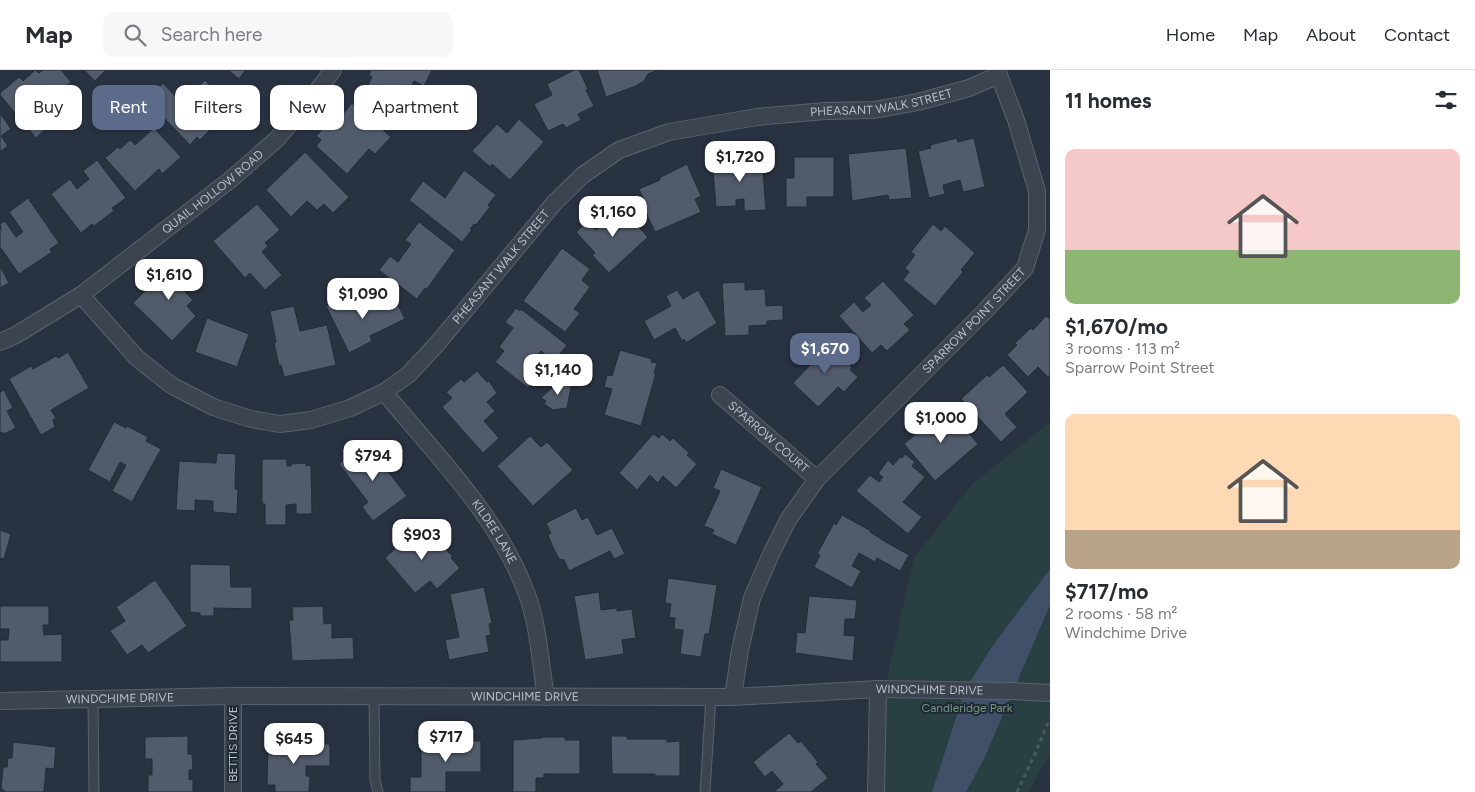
<!DOCTYPE html>
<html lang="en">
<head>
<meta charset="utf-8">
<style>
	:root { --surface:#fff; --page:#f7f7f7; --text:#2b2b33; --muted:#7c7c81; --line:#e1e1e2; --accent:#5b6b89 }
	body { margin:0; font-family:Figtree,sans-serif; background:var(--page); color:var(--text); height:100vh; display:flex; flex-direction:column; font-size:19px; white-space:nowrap }
	* { box-sizing:border-box; margin:0 }
	p { font-size:16px; color:var(--muted) }
	.icon { flex:none; width:28px; height:28px; fill:none; stroke:currentColor; stroke-width:2; stroke-linecap:round; stroke-linejoin:round }
	.map { position:relative; flex:1; overflow:hidden }
	.sheet { display:flex; flex-direction:column; background:var(--surface); width:425px }
	.sheet>* { flex:none }
	.banner { position:absolute; left:15px; top:15px; width:475px; height:45px; display:flex; gap:10px }
	.price { position:absolute; translate:-50% -42px; padding:0 11px; border-radius:10px; background:#fff; color:#222; font-size:16px; line-height:32px; filter:drop-shadow(0 1px 2px #0008) }
	.price::after { content:''; position:absolute; left:50%; top:30px; width:15px; height:11px; margin-left:-8px; background:inherit; clip-path:polygon(0 0,100% 0,50% 100%) }
	.price.on { background:var(--accent); color:#fff }
	ul { padding:0; list-style:none }
	li { display:grid; align-content:center; gap:10px; height:265px; padding:0 15px }
	li span { display:grid; place-items:center; height:155px; border-radius:10px; color:#555 }
	li>.icon { margin-inline-start:auto }
	span .icon { width:90px; height:90px; fill:#fffc; stroke-width:1 }
	li b { font-size:21px }
	h2 { display:flex; justify-content:space-between; align-items:center; height:60px; padding:0 15px; font-size:21px }
	.pill { padding:0 18px; border-radius:10px; background:var(--surface); box-shadow:0 1px 4px #0004; font-size:18px; line-height:45px }
	.pill.on { background:var(--accent); color:#fff }
	header { display:flex; align-items:center; gap:30px; box-sizing:border-box; height:70px; padding:0 25px; background:var(--surface); border-bottom:1px solid var(--line) }
	header strong { font-size:24px }
	nav { display:flex; gap:28px; margin-inline-start:auto; font-size:18px }
	.search { width:350px; height:45px; background:var(--page); display:flex; align-items:center; gap:12px; box-sizing:border-box; padding:0 18px; border-radius:10px; color:var(--muted); font-size:19px }
	main { display:flex; flex:1; min-height:0 }
	.map>svg:first-child { display:block }
</style>
</head>
<body>
<header>
<strong>Map</strong>
<div class="search"><svg class="icon" aria-label="search" viewBox="0 0 24 24"><circle cx="10" cy="10" r="6"/><path d="M15 15l6 6"/></svg>Search here</div>
<nav><a>Home</a><a>Map</a><a>About</a><a>Contact</a></nav>
</header>
<main>
<div class="map">
<svg width="1050" height="722" viewBox="0 0 1050 722">
	<rect width="100%" height="100%" fill="#283240"/>
	<path fill="#2a3f41" d="M1050,352V683L1029,722H873L877,653L914,488L972,414Z"/>
	<path fill="#3f5068" d="M1050,499V535L984,689L966,722H932L965,620L991,578Z"/>
	<path fill="#515b6b" stroke="#232b38" d="M35,0L39,3L43,0H61L71,12L57,24L62,29L43,44L51,54L36,68L0,25V23L19,7L23,11Z
		M84,0H106L95,11Z
		M228,0H246L239,9Z
		M371,0H432L424,16L414,11L399,41L364,23L372,7L369,5Z
		M574,0H579L588,19L586,20L594,36L578,44L581,50L566,58L563,54L548,61L534,34L552,25L547,14Z
		M597,0H658L648,4L644,11L636,16L606,27Z
		M205,10L229,36L212,52L215,55L200,70L197,67L190,75L146,29L163,13L176,27L184,19L189,25Z
		M352,33L391,67L375,84L369,79L347,104L316,76L321,70L316,66L334,47L338,50Z
		M0,43L11,59L1,66L8,76L0,82Z
		M519,49L544,72L510,110L492,94L490,97L472,81L497,54L507,63Z
		M154,58L181,87L162,104L159,99L135,121L105,88L118,77L120,79L130,70L135,75Z
		M957,68L958,72L974,68L985,117L963,122L960,110L943,115L945,124L929,128L918,81L931,78L930,75Z
		M906,78L912,128L889,130L888,125L852,131L848,84Z
		M305,82L349,127L333,143L324,134L317,140L307,131L291,147L266,120Z
		M762,86L766,140L744,141V129L736,130V136L716,137L712,90Z
		M794,87H834V127H807V137H786V108H794Z
		M97,90L126,128L112,138L114,141L94,156L92,154L81,163L51,124L70,109L77,119L89,109L83,101Z
		M687,94L701,126L695,129L701,142L655,162L641,132L644,130L639,119L660,110L659,108Z
		M464,100L496,125L488,135L490,137L476,155L474,154L470,159L472,160L462,172L409,130L423,111L445,128Z
		M28,128L59,173L50,179L52,182L19,204L0,177V159H1L0,154L5,151L16,167L23,162L9,142Z
		M614,130L648,167L609,203L592,185L595,183L576,162L588,151L596,160L611,146L605,139Z
		M257,134L280,160L265,173L268,176L262,182L282,205L265,220L250,203L245,208L213,171Z
		M419,152L455,180L427,219L425,218L417,229L379,200L390,186L398,192L411,174L405,170Z
		M933,154L941,161L945,156L975,183L961,200L963,202L935,236L903,210L909,202L905,198L915,185L911,182Z
		M562,178L590,199L582,210L590,217L574,239L580,243L565,262L523,231Z
		M176,190L197,210L185,222L193,230L187,236L196,246L172,271L133,233Z
		M0,196L9,213L0,218Z
		M883,211L914,245L904,254L910,260L887,281L881,275L872,283L839,246L854,232L863,242L871,235L864,228Z
		M745,212V220L765,219L766,236L783,235V250L767,251V255L749,256V265L725,266L722,213Z
		M677,220L683,229L698,220L717,253L686,273L684,269L682,271L675,258L654,270L644,251L671,236L666,226Z
		M348,225L354,236L371,227L376,236L394,227L405,249L370,266L372,271L349,283L326,236Z
		M294,236L300,261L327,255L336,295L284,307L281,295L279,296L274,273L276,272L270,241Z
		M516,238L520,241L521,239L567,275L554,292L541,281L533,291L543,299L528,318L495,292L504,281L499,277L513,258L505,252Z
		M1046,246L1050,249V305L1048,307L1038,297L1028,307L1007,285L1017,275L1015,273L1031,258L1033,260Z
		M207,248L249,264L237,297L195,282Z
		M826,272L852,297L850,300L858,307L844,322L838,317L818,337L793,313L812,293L809,290Z
		M620,280L652,289L651,292L657,293L654,303H656L641,356L604,345L612,319L604,317L607,305L612,306Z
		M68,282L89,318L51,340L56,348L53,350L55,357L41,365L9,309L31,296L33,299L56,286L58,288Z
		M1003,295L1028,322L1005,344L1017,357L1001,372L961,329L987,305L989,307Z
		M477,301L487,312L489,311L497,323L487,332L495,341L484,351L499,368L483,383L442,337L452,328L446,322L461,309L464,312Z
		M564,309L572,312L567,338L553,340L544,334L546,331L541,328L555,315L561,318Z
		M4,320L13,338L7,341L16,358L4,364L2,362L0,363V322Z
		M947,338L978,374L935,411L904,374Z
		M114,352L126,358L127,356L148,367L146,371L161,379L132,432L112,421L126,395L120,392L110,412L88,400Z
		M653,364L659,368L662,364L670,371L673,368L689,383L687,385L697,394L676,418L663,406L658,413L650,405L637,420L619,403Z
		M530,366L541,377L547,372L573,400L533,436L497,396Z
		M366,373L407,426L373,451L362,437L368,432L339,394Z
		M217,383L236,384L235,419H238L237,444L213,442V431L195,430V441L176,440L179,391L216,393Z
		M905,384L915,392L912,396L925,407L903,432L922,447L908,464L856,421L870,405L879,412L883,407L878,404L888,390L893,395L900,387L902,388Z
		M262,389H287V396H291V394L306,393V396L311,395L312,444H296V434L286,435V455H265V434H262Z
		M721,399L762,417L736,475L712,464L714,460L704,456L720,421L713,418Z
		M576,438L582,450L588,447L597,465L612,458L625,484L614,489L610,481L569,501L564,490L559,489L552,475L548,465L551,463L546,453Z
		M842,445L871,461L870,462L884,471L909,485L900,501L877,488L875,492L859,483L852,496L861,501L852,518L814,497L820,485L817,484L834,453L836,455Z
		M420,456L431,467L433,465L453,487L451,488L460,498L437,519L430,511L415,523L385,488Z
		M0,460L11,464L4,489L0,488Z
		M190,494L230,495L231,517H252V539L214,538V546H200V543L190,542Z
		M668,508L717,515L711,553L709,564H705L701,587L680,584L683,560L674,559L675,548L669,547L671,534L665,533Z
		M155,510L187,556L148,583L142,575L127,585L110,561L125,551L116,537Z
		M484,517L492,553L489,554L491,565L486,566L489,582L449,590L445,570L459,567L450,524Z
		M599,522L601,540L617,538V541L632,539L636,568L622,570L624,584L585,590L574,526Z
		M809,526L857,530L855,549H845L844,565L855,566L853,591L795,583L797,562L805,563Z
		M0,536H49V555H43L44,565L62,564V592H0V570H8L9,559H0Z
		M323,536L324,554L332,553V568L353,567L354,589L292,591L289,550H293L292,537Z
		M789,663L798,673L801,671L818,692L816,694L828,708L811,722H776L775,721L783,714L772,701L765,707L753,692Z
		M188,666V684H192L193,700H189V710L193,709V722H148V705H152V689H145V667Z
		M611,666H627V669H667V672L680,671V706H655V704H612Z
		M542,667H565V670H580V704H544V708H536V722H513V670L542,668Z
		M444,668H467V671H481V702H446V722H410V707H421V672L444,670Z
		M13,672L56,677L54,699L46,698L44,722H4V720L1,719L3,697H7L8,688H12Z
		M268,673L330,674V696H306V706H310L309,722H275V715H267Z"/>
	<g fill="none" stroke-linecap="round" stroke-linejoin="round">
		<g stroke="#5a626e" stroke-width="11">
			<path id="lane" d="M374,626L375,710L378,722
				M93,629L94,722
				M705,722L711,627"/>
		</g>
		<g stroke="#5a626e" stroke-width="18">
			<g id="street">
				<path id="s1" d="M81,225L137,288L171,315L213,337L251,349L280,354L311,350L350,338L384,322L408,305L437,274L555,132L583,105L619,80L669,62L757,47L825,41L874,40L918,32L969,18L999,5"/>
				<path id="s2" d="M0,272L16,265L81,225L230,110L277,69L314,25L333,0"/>
				<path id="s3" d="M384,322C435,384 498,446 526,522C539,555 540,593 546,627"/>
				<path id="s4" d="M720,325L817,409"/>
				<path d="M233,626V722"/>
				<path id="s5" d="M733,627L740,580L752,528L771,484L788,450L817,409L985,241L1025,198L1037,160V121L1016,50L997,0"/>
				<path id="s6" d="M0,631L233,626L733,627L878,619L1011,621L1050,623"/>
				<path d="M876,722L878,619"/>
			</g>
		</g>
		<path stroke="#485b5e" stroke-width="3" stroke-dasharray="4 4" stroke-linecap="butt" d="M1017,722L1035,684L1050,648"/>
		<use href="#lane" stroke="#3c4450" stroke-width="9"/>
		<use href="#street" stroke="#3c4450" stroke-width="16"/>
	</g>
	<g text-anchor="middle" stroke-width="4" stroke-linejoin="round" paint-order="stroke">
		<g font-size="12" fill="#b9bfcb" stroke="#202936">
			<text dy="4" stroke="none"><textPath href="#s1" startOffset="961">PHEASANT WALK STREET</textPath></text>
			<text dy="4" stroke="none"><textPath href="#s2" startOffset="261">QUAIL HOLLOW ROAD</textPath></text>
			<text dy="4" stroke="none"><textPath href="#s1" startOffset="526">PHEASANT WALK STREET</textPath></text>
			<text dy="4" stroke="none"><textPath href="#s5" startOffset="460">SPARROW POINT STREET</textPath></text>
			<text dy="4" stroke="none"><textPath href="#s4" startOffset="64">SPARROW COURT</textPath></text>
			<text dy="4" stroke="none"><textPath href="#s3" startOffset="178">KILDEE LANE</textPath></text>
			<text dy="4" stroke="none"><textPath href="#s6" startOffset="930">WINDCHIME DRIVE</textPath></text>
			<text dy="4" stroke="none"><textPath href="#s6" startOffset="525">WINDCHIME DRIVE</textPath></text>
			<text dy="4" stroke="none"><textPath href="#s6" startOffset="120">WINDCHIME DRIVE</textPath></text>
			<text transform="translate(233 674) rotate(-90)" y="4">BETTIS DRIVE</text>
		</g>
		<g font-size="12" fill="#719a7b" stroke="#202936">
			<text x="967" y="642">Candleridge Park</text>
		</g>
	</g>
</svg>
<b class="price" style="left:740px;top:113px">$1,720</b>
<b class="price" style="left:613px;top:168px">$1,160</b>
<b class="price" style="left:169px;top:231px">$1,610</b>
<b class="price" style="left:363px;top:250px">$1,090</b>
<b class="price on" style="left:825px;top:305px">$1,670</b>
<b class="price" style="left:558px;top:326px">$1,140</b>
<b class="price" style="left:941px;top:374px">$1,000</b>
<b class="price" style="left:373px;top:412px">$794</b>
<b class="price" style="left:422px;top:491px">$903</b>
<b class="price" style="left:446px;top:693px">$717</b>
<b class="price" style="left:294px;top:695px">$645</b>
<div class="banner">
<a class="pill">Buy</a>
<a class="pill on">Rent</a>
<a class="pill">Filters</a>
<a class="pill">New</a>
<a class="pill">Apartment</a>
</div>
</div>
<section class="sheet">
<h2>11 homes<svg class="icon" aria-label="filters" viewBox="0 0 24 24"><path d="M4 7h16M4 17h16"/><circle cx="9" cy="7" r="2"/><circle cx="15" cy="17" r="2"/></svg></h2>
<ul>
<li><span style="background:linear-gradient(#f6c9c9 65%,#8fb573 0)"><svg class="icon" aria-label="home" viewBox="0 0 24 24"><path d="M3 11l9-7 9 7M6 9v11h12V9"/></svg></span><div><b>$1,670/mo</b><p>3 rooms · 113 m²</p><p>Sparrow Point Street</p></div></li>
<li><span style="background:linear-gradient(#ffd9b3 75%,#b9a48a 0)"><svg class="icon" aria-label="home" viewBox="0 0 24 24"><path d="M3 11l9-7 9 7M6 9v11h12V9"/></svg></span><div><b>$717/mo</b><p>2 rooms · 58 m²</p><p>Windchime Drive</p></div></li>
</ul>
</section>
</main>
</body>
</html>
